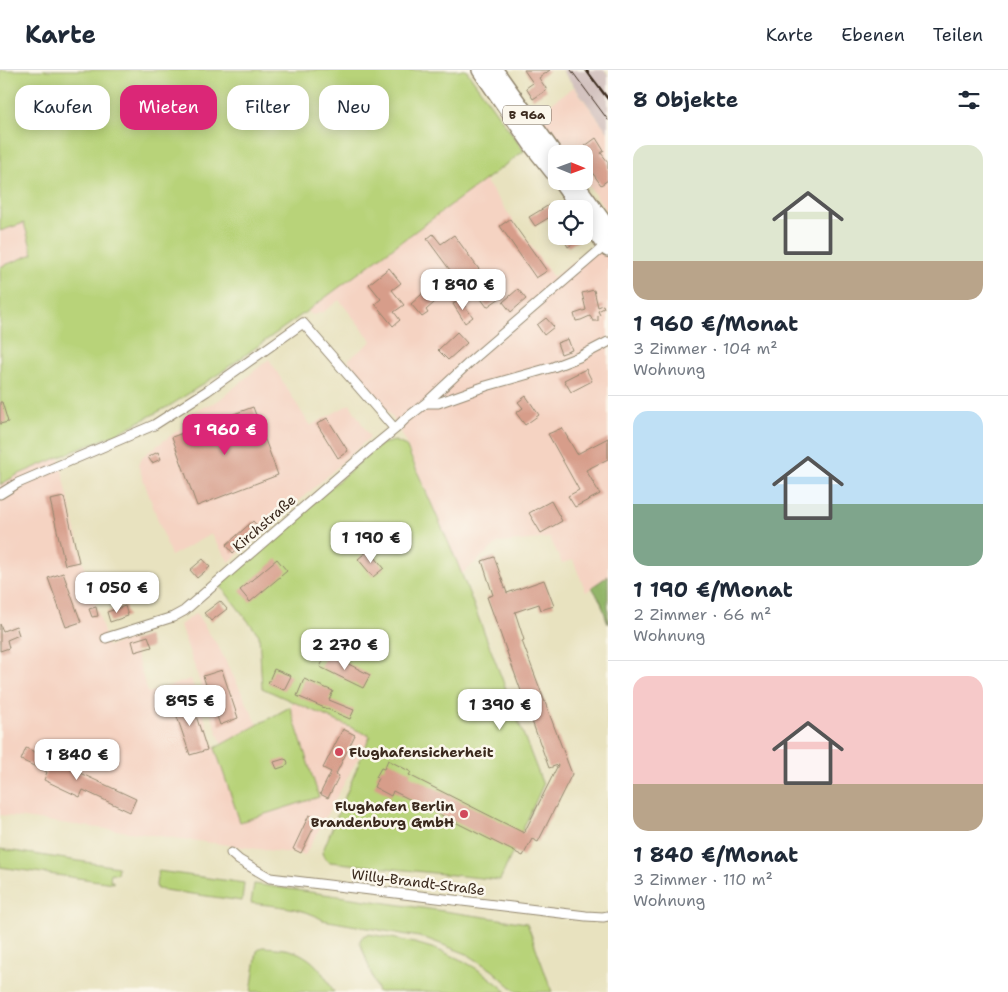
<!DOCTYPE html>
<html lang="de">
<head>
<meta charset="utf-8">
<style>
	:root { --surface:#fff; --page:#f6f6f7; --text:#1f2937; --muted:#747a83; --line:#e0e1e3; --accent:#db2777 }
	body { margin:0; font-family:"Shantell Sans",sans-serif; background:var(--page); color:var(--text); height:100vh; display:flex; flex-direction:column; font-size:19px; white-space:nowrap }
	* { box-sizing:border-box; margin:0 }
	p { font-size:16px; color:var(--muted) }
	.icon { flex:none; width:28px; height:28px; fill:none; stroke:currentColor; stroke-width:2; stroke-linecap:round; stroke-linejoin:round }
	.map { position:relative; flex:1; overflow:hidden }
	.drawer { display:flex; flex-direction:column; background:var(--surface); width:400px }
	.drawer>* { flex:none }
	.top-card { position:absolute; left:15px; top:15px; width:475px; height:45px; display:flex; gap:10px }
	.needle { width:32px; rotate:91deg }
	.controls { position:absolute; left:548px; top:75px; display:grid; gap:10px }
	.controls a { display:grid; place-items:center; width:45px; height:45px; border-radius:10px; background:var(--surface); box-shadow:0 2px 12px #0003; font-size:25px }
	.price { position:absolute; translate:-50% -42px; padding:0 11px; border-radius:10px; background:#fff; color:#222; font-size:16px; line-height:32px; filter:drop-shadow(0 1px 2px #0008) }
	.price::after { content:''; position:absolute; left:50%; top:30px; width:15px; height:11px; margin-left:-8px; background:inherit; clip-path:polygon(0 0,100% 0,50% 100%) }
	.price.selected { background:var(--accent); color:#fff }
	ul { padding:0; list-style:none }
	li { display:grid; align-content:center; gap:10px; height:265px; padding:0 25px }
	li+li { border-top:1px solid var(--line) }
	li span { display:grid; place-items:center; height:155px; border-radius:15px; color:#555 }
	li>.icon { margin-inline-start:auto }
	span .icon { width:90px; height:90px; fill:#fffc; stroke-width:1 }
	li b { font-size:21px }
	h2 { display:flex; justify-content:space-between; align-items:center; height:60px; padding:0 25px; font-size:21px }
	.tag { padding:0 18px; border-radius:15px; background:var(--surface); box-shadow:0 2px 12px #0003; font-size:18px; line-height:45px }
	.tag.selected { background:var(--accent); color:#fff }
	header { display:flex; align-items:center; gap:30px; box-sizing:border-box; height:70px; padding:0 25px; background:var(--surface); border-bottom:1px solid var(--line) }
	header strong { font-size:24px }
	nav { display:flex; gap:28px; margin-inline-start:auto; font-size:18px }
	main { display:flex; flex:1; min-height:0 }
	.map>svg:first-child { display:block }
</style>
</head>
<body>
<header>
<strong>Karte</strong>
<nav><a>Karte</a><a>Ebenen</a><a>Teilen</a></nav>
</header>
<main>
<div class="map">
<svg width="608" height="922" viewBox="0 0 608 922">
	<rect width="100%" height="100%" fill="#fbf7ec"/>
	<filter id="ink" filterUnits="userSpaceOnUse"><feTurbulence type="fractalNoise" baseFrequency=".02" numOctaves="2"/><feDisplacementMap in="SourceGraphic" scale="10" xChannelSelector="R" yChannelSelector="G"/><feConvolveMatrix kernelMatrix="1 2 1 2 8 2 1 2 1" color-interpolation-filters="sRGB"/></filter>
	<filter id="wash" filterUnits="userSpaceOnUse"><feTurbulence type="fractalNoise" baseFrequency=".0096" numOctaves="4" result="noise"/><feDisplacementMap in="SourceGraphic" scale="20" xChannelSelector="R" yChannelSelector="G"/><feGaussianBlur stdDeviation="1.12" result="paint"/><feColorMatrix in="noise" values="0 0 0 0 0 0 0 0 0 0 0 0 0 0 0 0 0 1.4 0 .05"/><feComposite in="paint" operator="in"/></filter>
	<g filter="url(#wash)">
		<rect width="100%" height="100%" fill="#e8e2bf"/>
		<path fill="#f5d3c2" d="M574,17L608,62V143L584,109V84H566L537,43Z
			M484,109L553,207L608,168V506L586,522L573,490L562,493L550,468L498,473L462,504L398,355L348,290L372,271L339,230L323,242L313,245L307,241Z
			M24,153L33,184L0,197V161Z
			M269,289L310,356L350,334L370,367L323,410L229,492L211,464L171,486L138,395L143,386L185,355L187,345L219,330Z
			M59,387L82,488L108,576L131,569L148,623L191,609L240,752L293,632L370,666L305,785L0,745V415L17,405Z
			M196,543L219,578L258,655L222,675L180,555Z"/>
		<path fill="#d1c0bd" d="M562,0H605L608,5V62Z"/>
		<path fill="#b8d379" stroke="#7a7e4c" d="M0,0H466L524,81L307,241L220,303L171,335L114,365L59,387L17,405L0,415V197L33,184L24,153L0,161Z
			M395,371L406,376L457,492L543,715L500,810L330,792L325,789L322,783L370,666L262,618L259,565L219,514L381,374Z
			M290,637L319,727L240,752L215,678Z
			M0,779L118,797L117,804L111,803L110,811H113V813L0,797Z
			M158,801L244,813L242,831L157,819L156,815Z
			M254,814L527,853L552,922H517L492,900L467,884L425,868L323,850C304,837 274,836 251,833Z
			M368,864C424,873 464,883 507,922H378L360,872C361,867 363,866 368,864Z
			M262,877C276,878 292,878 304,886C317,893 327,909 334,922H251L257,881Z"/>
		<path fill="#92b569" stroke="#667044" d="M608,506V554L601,532L592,517Z"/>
		<g id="blocks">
			<path fill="#d79d8a" d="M524,0H550L539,8L547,20L533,29L526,18L533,13Z
				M596,68L604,81L601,83L608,92V110L601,115L584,91V84H574Z
				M549,135L555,144L535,156L529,147Z
				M510,149L547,201L536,208L500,156Z
				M433,164L441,174L454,165L500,228L487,237L470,214L464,219L427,169Z
				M562,166H585L568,177Z
				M389,198L401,213L392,220L404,235L394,242L400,250L393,256L375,234L381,229L369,214Z
				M441,207L451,218L426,240L428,243L422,247L411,234Z
				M518,219L526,229L511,242L503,232Z
				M594,220L598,237L603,235L604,238L598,241L600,245L598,246V251H593L590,246L581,250L576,251L574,244L586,240L582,223Z
				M460,230L473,247L465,253L453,234Z
				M546,248L554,257L544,265L537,255Z
				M457,262L467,273L448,290L438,280Z
				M568,269L572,280L561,284L557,273Z
				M586,299L592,311L571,322L564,310Z
				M526,326L539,345L525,355L516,343L523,338L518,332Z
				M0,332H2L8,352L0,354Z
				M253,337L278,405L197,436L172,367Z
				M327,348L348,381L338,388L317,354Z
				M562,358L577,384L608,368V389L586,400L600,424L575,437L568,426L579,420L548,364Z
				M158,382L161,389L152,393L148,387Z
				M64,427L79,492L65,495L50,430Z
				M551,431L562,451L541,463L529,443Z
				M253,451L260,459L233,483L226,475Z
				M369,480L384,498L373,507L358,489Z
				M494,487L507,523L544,510L554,536L541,540L539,534L515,542L524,570L522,571L572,704L538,772L532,769L523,786L393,721L391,726L374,717L378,708L376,707L381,698L384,699L388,690L411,702L409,705L524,763L558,695L549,698L487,527L493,525L482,491Z
				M203,489L210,497L197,508L190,500Z
				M277,489L287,501L250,532L240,520Z
				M63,503L81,552L66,557L48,508Z
				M220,531L227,539L211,551L204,543Z
				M125,536L128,546L110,552L107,542Z
				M96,537L98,546L92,547L89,539Z
				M0,554L3,561L16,556L19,565L7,570L9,578L0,581Z
				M148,566L152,577L135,582L132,571Z
				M327,583L370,605L363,618L320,597Z
				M274,599L291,606L284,620L268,613Z
				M222,600L238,648L220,655L203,606Z
				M304,609L333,621L329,630L354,640L350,649L297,626Z
				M191,630L207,680L190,685L173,635Z
				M343,659L355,665L336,704L339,706L328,728L320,724L331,702L323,698Z
				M26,678L136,729L130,742L83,720L80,727L44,710L47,702L21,690Z
				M284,689L287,690L288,693L286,696L277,699L274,692Z
				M309,745L318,749L301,783L293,779Z"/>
		</g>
	</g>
	<g filter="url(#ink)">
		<use href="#blocks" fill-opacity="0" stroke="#92866e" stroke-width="1"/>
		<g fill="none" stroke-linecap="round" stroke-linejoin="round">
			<g stroke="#92866e" stroke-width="11">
				<path id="street" d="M426,333H438L486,316L553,297L579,287L608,272
					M0,424L18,413L154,355L207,321L303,253L395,359
					M106,568L173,547L184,541L373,377L395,359L404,350L426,333L471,291L608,173
					M231,783L239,790L270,808L586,846L603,847L608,846"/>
			</g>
			<g stroke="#92866e" stroke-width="18">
				<path id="primary" d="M480,0L533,77L556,106
					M495,0L556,86
					M560,111L580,139
					M574,111L608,158
					M584,145L608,179"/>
			</g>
			<use href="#street" stroke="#fff" stroke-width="9"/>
			<use href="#primary" stroke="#fff" stroke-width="15"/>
			<path stroke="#3b2a1e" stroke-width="1" d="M571,0L608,50"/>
			<path stroke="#3b2a1e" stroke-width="2.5" d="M586,0L608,29"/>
		</g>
	</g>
	<g fill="#d1495b" stroke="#fbf7ec" stroke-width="2">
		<circle cx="339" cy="682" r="5"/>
		<circle cx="464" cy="744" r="5"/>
	</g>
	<g text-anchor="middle" stroke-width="5" stroke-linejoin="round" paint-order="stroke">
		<rect fill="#fbf7ec" stroke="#75685c" stroke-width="1" x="503" y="35.5" width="48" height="19" rx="4"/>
		<g font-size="12" font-weight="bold" fill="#3b2a1e">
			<text x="527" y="49">B 96a</text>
		</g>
		<g font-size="14" fill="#3b2a1e" stroke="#fbf7ec">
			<text transform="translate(264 453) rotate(-41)" y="5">Kirchstraße</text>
			<text transform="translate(418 812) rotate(7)" y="5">Willy-Brandt-Straße</text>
		</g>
		<g font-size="14" font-weight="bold" fill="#3b2a1e" stroke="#fbf7ec" text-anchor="start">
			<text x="349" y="687">Flughafensicherheit</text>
			<text x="454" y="741" text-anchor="end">Flughafen Berlin<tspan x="454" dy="16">Brandenburg GmbH</tspan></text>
		</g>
	</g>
</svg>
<div class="controls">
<a><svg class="needle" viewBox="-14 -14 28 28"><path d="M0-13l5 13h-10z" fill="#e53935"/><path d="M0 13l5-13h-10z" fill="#747a83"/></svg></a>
<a><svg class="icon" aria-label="locate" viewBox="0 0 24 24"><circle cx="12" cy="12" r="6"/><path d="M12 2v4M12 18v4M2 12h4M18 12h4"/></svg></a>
</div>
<b class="price" style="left:463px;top:241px">1 890 €</b>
<b class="price selected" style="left:225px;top:386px">1 960 €</b>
<b class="price" style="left:371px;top:494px">1 190 €</b>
<b class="price" style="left:117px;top:544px">1 050 €</b>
<b class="price" style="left:345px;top:601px">2 270 €</b>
<b class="price" style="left:190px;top:657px">895 €</b>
<b class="price" style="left:500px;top:661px">1 390 €</b>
<b class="price" style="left:77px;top:711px">1 840 €</b>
<div class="top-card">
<a class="tag">Kaufen</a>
<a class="tag selected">Mieten</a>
<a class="tag">Filter</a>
<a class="tag">Neu</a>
</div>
</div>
<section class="drawer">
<h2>8 Objekte<svg class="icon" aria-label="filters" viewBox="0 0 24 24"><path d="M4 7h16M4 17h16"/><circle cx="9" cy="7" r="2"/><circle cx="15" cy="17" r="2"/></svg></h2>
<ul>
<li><span style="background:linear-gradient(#dfe7d0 75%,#b9a48a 0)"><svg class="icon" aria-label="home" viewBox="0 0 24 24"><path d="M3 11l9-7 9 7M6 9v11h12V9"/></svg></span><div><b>1 960 €/Monat</b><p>3 Zimmer · 104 m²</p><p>Wohnung</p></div></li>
<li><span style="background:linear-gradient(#bfe0f5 60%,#7fa58c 0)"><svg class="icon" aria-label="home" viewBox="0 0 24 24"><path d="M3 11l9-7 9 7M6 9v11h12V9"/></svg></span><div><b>1 190 €/Monat</b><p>2 Zimmer · 66 m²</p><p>Wohnung</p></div></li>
<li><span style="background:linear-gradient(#f6c9c9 70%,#b9a48a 0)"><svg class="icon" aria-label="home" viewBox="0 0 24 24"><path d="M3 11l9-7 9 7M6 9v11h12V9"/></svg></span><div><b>1 840 €/Monat</b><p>3 Zimmer · 110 m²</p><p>Wohnung</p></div></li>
</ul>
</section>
</main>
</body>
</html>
